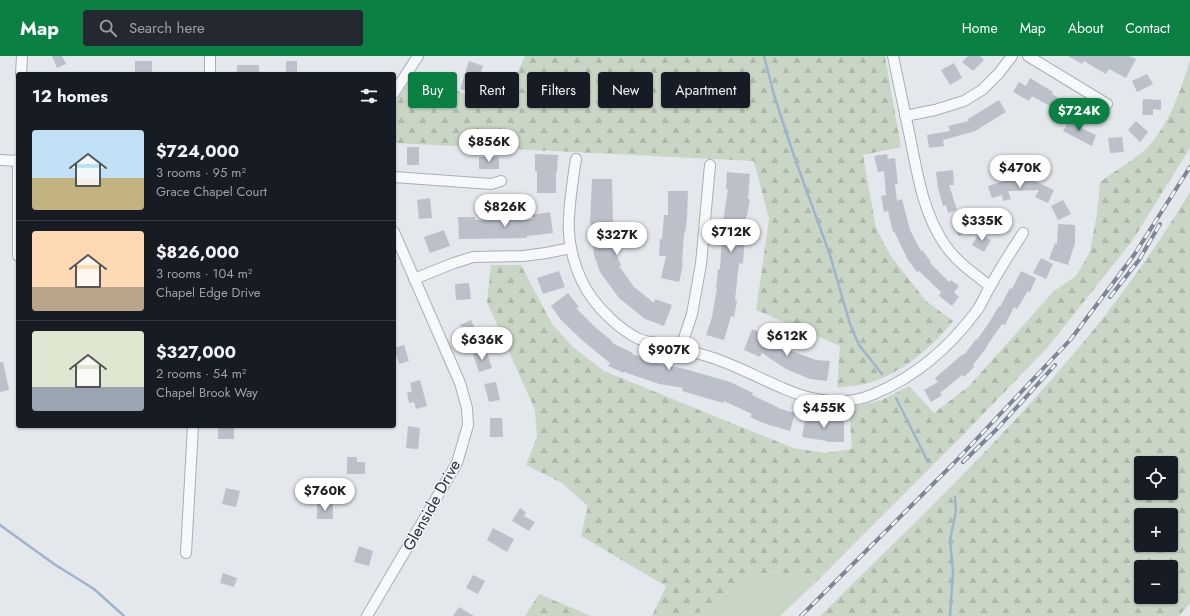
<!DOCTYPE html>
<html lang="en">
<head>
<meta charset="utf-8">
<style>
	:root { --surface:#171b24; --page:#242831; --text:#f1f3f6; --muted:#9ea1a6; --line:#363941; --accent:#0b8043 }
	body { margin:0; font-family:Jost,sans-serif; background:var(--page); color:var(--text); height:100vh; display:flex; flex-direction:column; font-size:15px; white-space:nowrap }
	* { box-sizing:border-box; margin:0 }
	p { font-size:13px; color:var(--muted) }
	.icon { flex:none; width:22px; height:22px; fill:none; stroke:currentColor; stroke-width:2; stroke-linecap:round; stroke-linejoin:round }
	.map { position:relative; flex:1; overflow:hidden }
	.sheet { position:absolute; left:16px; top:16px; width:380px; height:356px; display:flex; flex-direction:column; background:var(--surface); border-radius:4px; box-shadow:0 1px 3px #0004 }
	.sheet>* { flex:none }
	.top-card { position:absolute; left:408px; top:16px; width:380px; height:36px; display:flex; gap:8px }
	.controls { position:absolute; left:1134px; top:400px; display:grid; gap:8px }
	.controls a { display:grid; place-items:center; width:44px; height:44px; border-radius:4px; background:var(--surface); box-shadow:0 1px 3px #0004; font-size:20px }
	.price { position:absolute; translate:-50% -34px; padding:0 9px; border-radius:14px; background:#fff; color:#222; font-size:13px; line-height:26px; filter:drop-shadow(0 1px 2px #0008) }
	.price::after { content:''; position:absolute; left:50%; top:24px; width:12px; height:9px; margin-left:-6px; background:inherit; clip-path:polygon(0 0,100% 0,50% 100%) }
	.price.current { background:var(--accent); color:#fff }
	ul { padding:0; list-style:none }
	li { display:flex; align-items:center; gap:12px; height:100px; padding:0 16px }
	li+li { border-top:1px solid var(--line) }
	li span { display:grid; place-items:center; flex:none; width:112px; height:80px; border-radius:4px; color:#555 }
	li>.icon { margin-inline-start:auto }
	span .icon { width:48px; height:48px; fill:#fffc; stroke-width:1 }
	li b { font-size:17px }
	h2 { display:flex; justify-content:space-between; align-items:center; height:48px; padding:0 16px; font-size:17px }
	.pill { padding:0 14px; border-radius:4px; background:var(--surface); box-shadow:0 1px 3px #0004; font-size:14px; line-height:36px }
	.pill.current { background:var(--accent); color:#fff }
	header { display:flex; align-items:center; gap:24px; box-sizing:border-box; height:56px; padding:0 20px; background:var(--accent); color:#fff }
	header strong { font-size:19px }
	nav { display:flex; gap:22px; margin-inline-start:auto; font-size:14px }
	.search { width:280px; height:36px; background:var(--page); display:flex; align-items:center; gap:10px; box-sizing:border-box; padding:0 14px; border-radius:4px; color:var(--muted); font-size:15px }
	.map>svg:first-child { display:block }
</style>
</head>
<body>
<header>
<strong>Map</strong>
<div class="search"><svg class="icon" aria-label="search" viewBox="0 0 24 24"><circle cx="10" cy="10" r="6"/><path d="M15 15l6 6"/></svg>Search here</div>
<nav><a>Home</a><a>Map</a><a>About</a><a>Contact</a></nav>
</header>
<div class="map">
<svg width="1190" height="560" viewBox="0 0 1190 560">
	<defs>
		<pattern id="forest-firs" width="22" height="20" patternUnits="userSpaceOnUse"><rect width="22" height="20" fill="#c9d6c5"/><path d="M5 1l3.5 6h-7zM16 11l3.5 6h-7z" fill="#adb8ab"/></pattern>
	</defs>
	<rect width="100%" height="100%" fill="#e4e7ec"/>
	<path fill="#c9d6c5" d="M781,516L815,527L780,560H696L704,552L751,519Z"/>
	<path fill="url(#forest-firs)" fill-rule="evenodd" d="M525,0H885L901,91L863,99L876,172L890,199L926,245L953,265C933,291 898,320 865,328C856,330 847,330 837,332L840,290L756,254L769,163L754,105L394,87V48L414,18L502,52Z
		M1190,4V92L1132,185L1048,291L957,385L815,527L781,516L751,519L704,552L696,560H652L666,530L581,480L588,450L562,427L526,409L537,381L535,354L487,246L491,209H521L552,268L574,292L604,315L793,392L826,397L852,393L849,352L882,344L909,330L934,357L969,330L1054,235L1076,220L1090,196L1097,157L1100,126C1113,116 1132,105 1145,94C1169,70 1180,36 1190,4Z
		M1190,136V547L1179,560H820C903,478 988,398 1064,309C1111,255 1153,197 1190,136ZM1141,407H1171V437H1141ZM1141,459H1171V489H1141ZM1141,511H1171V541H1141Z
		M539,538L591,560H525Z"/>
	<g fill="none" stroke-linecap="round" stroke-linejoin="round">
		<path stroke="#9fb4cc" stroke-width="2.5" d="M764,0L774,39L794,100L830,199L850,268L859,289L882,318
			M896,342L928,406
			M0,469L54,508L94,533L124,560
			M950,560L953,516L950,484L956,455L955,441"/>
	</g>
	<path fill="#bbc0ca" d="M52,0H62L66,8L57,12Z
		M968,0H980L984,4L973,15L962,6Z
		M1068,0H1129L1136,3L1126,22L1109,13L1106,18L1084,5L1082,8Z
		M135,5H152V17L135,18Z
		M286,5H297V18H286Z
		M469,5L483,10L477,28L483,30L480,40L460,33Z
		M954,7L962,22L950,29L941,14Z
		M237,9H259V18H237Z
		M1147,18L1153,28L1137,36L1132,25Z
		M1030,22L1053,36L1052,38L1073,51L1068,60L1032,40L1029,45L1013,36L1019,26L1026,30Z
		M1143,43L1161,44V54L1153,53V59H1142Z
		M999,44L1006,56L975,75L943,84L944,90L929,92L927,79L950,75L948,70L969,65L968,63Z
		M1071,62L1083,69L1081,72L1096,79L1092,90L1063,75Z
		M1136,65L1148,76L1140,86L1128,74Z
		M1122,81L1124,96L1110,97L1108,82Z
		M407,91H419V109H407Z
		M535,98L558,99L557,116H556V137H537V115H535Z
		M887,98L888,103L895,102L898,128H895L897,145L902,143L910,174L921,195L922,194L931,206L930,207L949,226L951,224L959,230L954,236L959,241L952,250L939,240L941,236L919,215L917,216L908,204L894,175L893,176L888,155L884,156L881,140L886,139L884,115L878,116L874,100Z
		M479,101H499V113H479Z
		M953,114L954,129H949L957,154L948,157L946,149L943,150L938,132L936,116Z
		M727,116L750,118L748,143H750L747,160H746L743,208L739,207L735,244L737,245L734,261L731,260L724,284L706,279L712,261L717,232H716L718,213H720L723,165L728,133H726Z
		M1032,122V124L1054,134L1048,147L1035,141L1039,134L1008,135L1011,143L1003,145L1002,139L992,142L988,130L1011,123Z
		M592,123H612L613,171L615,188H613L621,210H619L634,231L654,247L655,243L672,249L664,270L645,263L619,242L600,216L594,199L590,165Z
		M668,135H688L687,162L685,177H684L682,209H683L679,226L661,222L666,200H659L660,183H662L664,159H668Z
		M430,142L432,162L419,163L417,144Z
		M1063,144L1071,158L1058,164L1051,150Z
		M967,155L976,170L959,180L955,173L961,169L956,162Z
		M550,156L553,177L527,180V182L459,183L458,161H475V164L533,163L532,159Z
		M1058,168L1075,169V187L1068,209L1049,203L1055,187L1057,188Z
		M444,174L450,190L430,197L424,181Z
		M979,177L991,184L984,196L972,189Z
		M1041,202L1053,208L1046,223L1033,217Z
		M559,215L565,231L543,238L537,222Z
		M1021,215L1036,222L1030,236L1028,235L1017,253L1014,251L1005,269L1002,268L986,291H987L973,309L974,311L964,321L962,319L940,337L942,339L931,346L924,334L938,326L935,322L963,298L964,299L976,283L977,284L990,265L999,250L1000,251L1010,232L1012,233Z
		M469,227L471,243L456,244L455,228Z
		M568,237L579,251L576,252L595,271L613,286L612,287L633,297L632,298L656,306V307L685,313L730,326L753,337L752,339L781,353L795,357L790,375L766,368L750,361L752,358L724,345L723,347L682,335L683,332L659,328L624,316V317L608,310L610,307L583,285L561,264L551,250Z
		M471,264L479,281L468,286L460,269Z
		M752,273L771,281L790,291L789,294L816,304L830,305L827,325L810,323L786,313L762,297L760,301L744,294Z
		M404,289L409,305L399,308L394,292Z
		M486,294L492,312L479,316L473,298Z
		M0,306H3L9,334L0,336Z
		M420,324L427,350L416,353L414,346L409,347L407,337L412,335L410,327Z
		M496,326L500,344L489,346L484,328Z
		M806,358L828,363H844V386H827V385L802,381Z
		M490,362H502L503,381H490Z
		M218,370H234V383H218Z
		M408,370L420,372L418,393L406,392Z
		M347,401H357V406H365V418H347Z
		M226,432L240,435L236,451L222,448Z
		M317,448H333V463H317Z
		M520,452L526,456L524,460L535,466L529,475L512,465Z
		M493,472L514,483L507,496L487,484Z
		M359,490L373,495L369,510L354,506Z
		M223,517L237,522L234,531L220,527Z
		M473,519L485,525L478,538L466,532Z
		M459,551L474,560H453Z"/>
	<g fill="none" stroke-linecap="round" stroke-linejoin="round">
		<g stroke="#a9aeb7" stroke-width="12">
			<path id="minor" d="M893,0C899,29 905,58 911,86C918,122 924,158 945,189C957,206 974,218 990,230
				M1028,0L1107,48
				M21,18L22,0
				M210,18V0
				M394,37L418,0
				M905,60L935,54L964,45L982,34L999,17L1012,0
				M18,103V200
				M576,103C573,122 570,142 569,161C567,188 576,220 592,242C603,257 620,273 637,282C643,285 651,286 657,287C676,292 695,296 713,302C766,319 816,363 874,338C917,320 951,290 978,253C983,245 986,237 991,229C1001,211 1012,194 1023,177
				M0,104L18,105
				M394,121L491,128L501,125
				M414,223L454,207L473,201L523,200L546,197L571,192
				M680,294L692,258L701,208L710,109
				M186,497L193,370
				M367,560L457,407L468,369L467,352L460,327L394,176"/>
		</g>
		<use href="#minor" stroke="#f7f8fa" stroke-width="10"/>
		<g stroke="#7d8696" stroke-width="4">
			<path id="rail" d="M1110,241L1139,204L1160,168
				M963,406L997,373L1055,309
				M801,560L954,407L1071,283L1134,199L1190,111"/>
		</g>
		<use href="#rail" stroke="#f4f6f9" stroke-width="2.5" stroke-dasharray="8" stroke-linecap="butt"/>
	</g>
	<g text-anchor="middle" stroke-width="3" stroke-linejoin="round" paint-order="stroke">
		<g font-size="16" fill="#2b3445" stroke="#f4f6f9">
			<text transform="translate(431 449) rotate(-61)" y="6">Glenside Drive</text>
		</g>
	</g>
</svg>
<div class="controls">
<a><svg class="icon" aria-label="locate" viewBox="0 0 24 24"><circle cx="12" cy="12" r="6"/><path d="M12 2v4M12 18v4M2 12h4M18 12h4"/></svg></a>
<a>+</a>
<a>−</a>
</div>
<b class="price current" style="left:1079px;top:76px">$724K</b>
<b class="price" style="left:489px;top:107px">$856K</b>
<b class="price" style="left:1020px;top:133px">$470K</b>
<b class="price" style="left:505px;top:172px">$826K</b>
<b class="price" style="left:982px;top:186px">$335K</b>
<b class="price" style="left:731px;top:197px">$712K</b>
<b class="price" style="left:617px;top:200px">$327K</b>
<b class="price" style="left:787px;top:301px">$612K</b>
<b class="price" style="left:482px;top:305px">$636K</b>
<b class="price" style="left:669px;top:315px">$907K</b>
<b class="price" style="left:824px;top:373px">$455K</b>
<b class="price" style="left:325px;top:456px">$760K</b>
<div class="top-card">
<a class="pill current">Buy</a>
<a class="pill">Rent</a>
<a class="pill">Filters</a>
<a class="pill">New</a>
<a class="pill">Apartment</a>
</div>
<section class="sheet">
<h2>12 homes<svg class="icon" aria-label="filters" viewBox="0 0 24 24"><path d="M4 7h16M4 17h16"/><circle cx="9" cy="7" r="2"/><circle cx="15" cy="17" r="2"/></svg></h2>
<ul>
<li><span style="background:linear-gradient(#bfe0f5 60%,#c2b280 0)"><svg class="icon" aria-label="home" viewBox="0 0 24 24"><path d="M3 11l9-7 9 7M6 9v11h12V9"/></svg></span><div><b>$724,000</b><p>3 rooms · 95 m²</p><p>Grace Chapel Court</p></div></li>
<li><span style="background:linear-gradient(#ffd9b3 70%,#b9a48a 0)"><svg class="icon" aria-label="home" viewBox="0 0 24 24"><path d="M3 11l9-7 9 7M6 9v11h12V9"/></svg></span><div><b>$826,000</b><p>3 rooms · 104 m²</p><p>Chapel Edge Drive</p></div></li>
<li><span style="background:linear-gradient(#dfe7d0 70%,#9aa5b1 0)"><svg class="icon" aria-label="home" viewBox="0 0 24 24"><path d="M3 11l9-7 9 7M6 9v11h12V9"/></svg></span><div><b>$327,000</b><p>2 rooms · 54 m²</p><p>Chapel Brook Way</p></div></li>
</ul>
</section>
</div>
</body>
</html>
